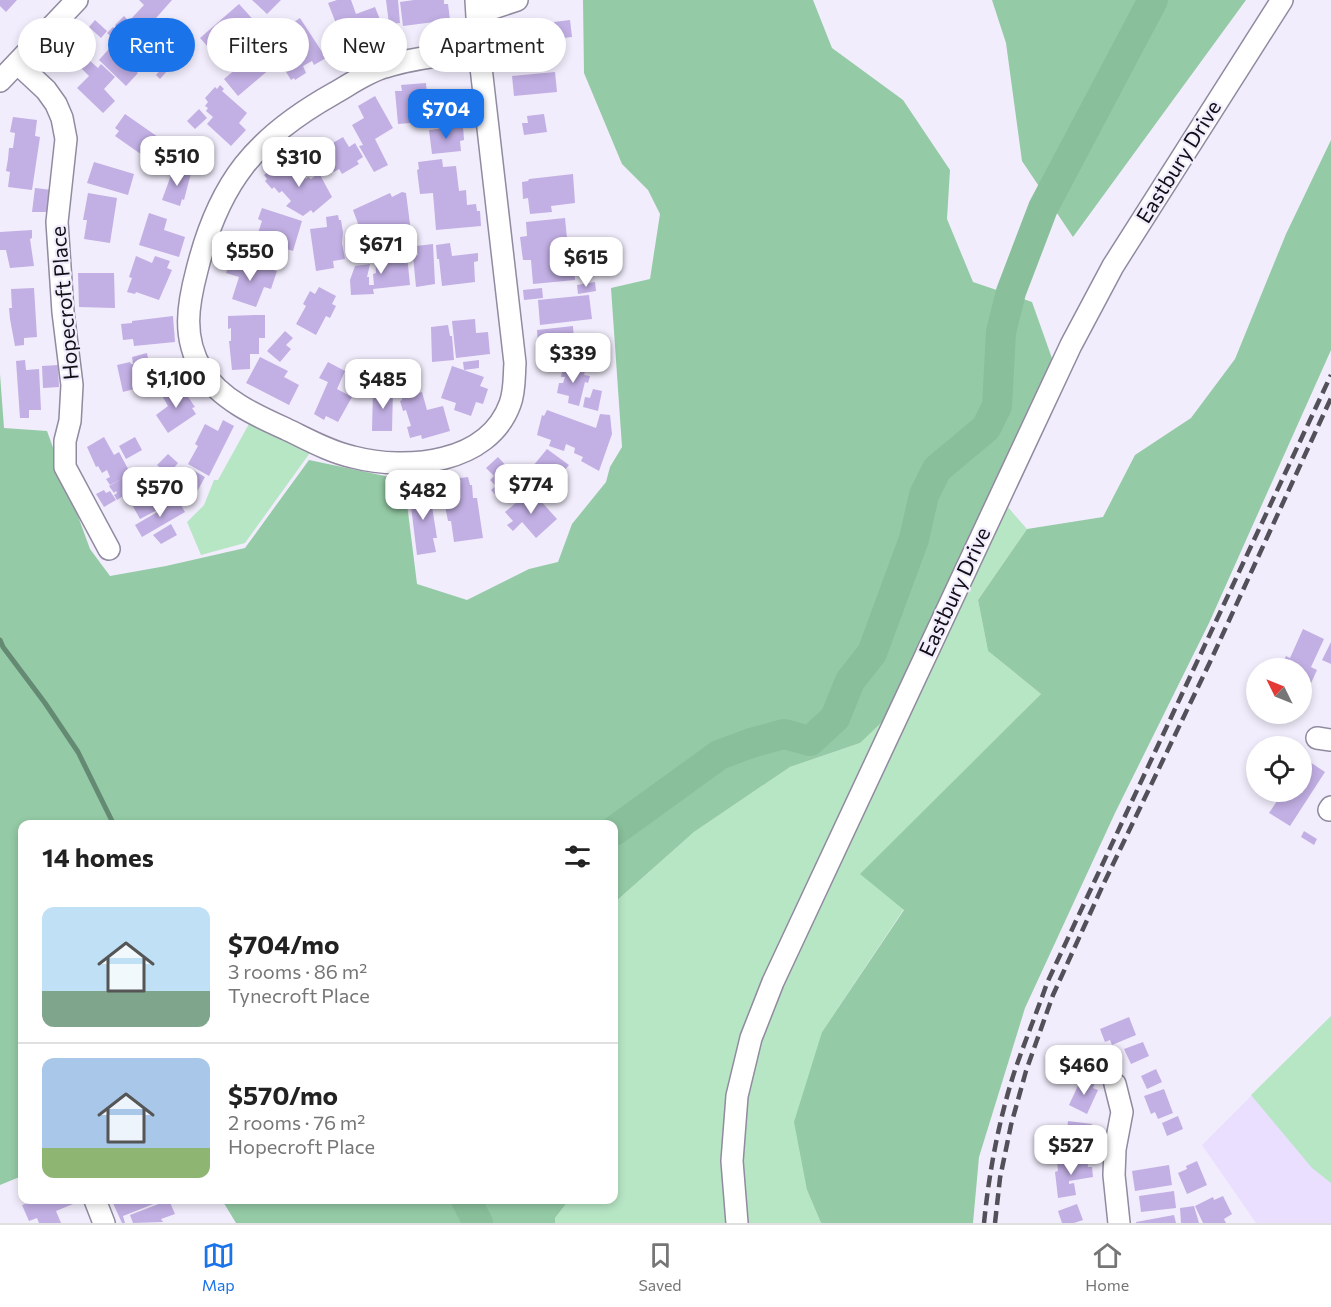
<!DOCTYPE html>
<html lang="en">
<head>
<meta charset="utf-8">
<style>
	:root { --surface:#fff; --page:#f6f6f6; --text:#222; --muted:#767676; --line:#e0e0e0; --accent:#1a73e8 }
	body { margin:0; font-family:Commissioner,sans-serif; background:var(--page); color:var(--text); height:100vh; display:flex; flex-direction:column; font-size:22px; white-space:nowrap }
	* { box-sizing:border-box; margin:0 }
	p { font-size:20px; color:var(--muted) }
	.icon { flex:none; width:33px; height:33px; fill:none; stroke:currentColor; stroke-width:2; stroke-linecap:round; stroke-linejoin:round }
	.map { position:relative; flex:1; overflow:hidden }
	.sheet { position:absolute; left:18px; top:820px; width:600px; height:384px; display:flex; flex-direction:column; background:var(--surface); border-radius:12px; box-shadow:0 3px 9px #0003 }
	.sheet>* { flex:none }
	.top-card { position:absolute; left:18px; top:18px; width:600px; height:54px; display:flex; gap:12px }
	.needle { width:39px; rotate:313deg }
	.tools { position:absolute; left:1246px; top:658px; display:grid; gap:12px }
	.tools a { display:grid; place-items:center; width:66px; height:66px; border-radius:50%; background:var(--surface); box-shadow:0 3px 9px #0003; font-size:30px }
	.price { position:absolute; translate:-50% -51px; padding:0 14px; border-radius:12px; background:#fff; color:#222; font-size:20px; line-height:39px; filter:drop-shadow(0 2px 3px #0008) }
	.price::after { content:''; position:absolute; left:50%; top:36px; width:18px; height:14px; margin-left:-9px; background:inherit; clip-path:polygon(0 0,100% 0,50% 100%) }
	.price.selected { background:var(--accent); color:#fff }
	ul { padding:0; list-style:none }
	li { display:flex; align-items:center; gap:18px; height:150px; padding:0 24px }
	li+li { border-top:2px solid var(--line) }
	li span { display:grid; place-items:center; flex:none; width:168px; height:120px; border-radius:12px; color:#555 }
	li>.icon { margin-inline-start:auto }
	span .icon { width:72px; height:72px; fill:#fffc; stroke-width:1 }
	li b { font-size:26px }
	h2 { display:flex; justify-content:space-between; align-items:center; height:72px; padding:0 24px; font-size:26px }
	.pill { padding:0 21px; border-radius:27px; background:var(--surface); box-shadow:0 3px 9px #0003; font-size:21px; line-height:54px }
	.pill.selected { background:var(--accent); color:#fff }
	.tabs { display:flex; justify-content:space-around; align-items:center; height:84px; border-top:2px solid var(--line); background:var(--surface); font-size:16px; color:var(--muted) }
	.tabs a { display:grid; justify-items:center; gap:3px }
	.tabs .selected { color:var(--accent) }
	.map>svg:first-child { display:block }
</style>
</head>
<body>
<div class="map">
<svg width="1331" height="1223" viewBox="0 0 1331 1223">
	<rect width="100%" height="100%" fill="#f2edfc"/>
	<path fill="#eadffe" d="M1331,1016V1223H1256L1202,1145Z"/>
	<path fill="#b7e6c5" d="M250,422L312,450L245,543L201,555L187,522L204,505L214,480H218Z
		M993,490L1027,529L978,600L988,651L1041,694L861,874L904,909L822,1032L807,1190L821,1223H555V1218L569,1200H614V903L694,832L790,767L860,743Z
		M1331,1016V1183L1312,1168L1251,1095Z"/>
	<path fill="#94caa5" d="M583,0H813L832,48L903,100L950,170L947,219L973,282L1032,302L1054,364L887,717L860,743L790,767L694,832L614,903V825H22V1176L0,1185V374L4,428L47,431L90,549L110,576L166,566L245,548L309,460L404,480L417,584L467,600L529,569L558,562L572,524L606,482L610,467L622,447L611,288L650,279L660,214L648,190L622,164L584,73Z
		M992,0H1246L1073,237L1022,161L1006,43Z
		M1331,140V350L1209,623L1115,813L1025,1008L979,1157L973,1223H821L807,1190L794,1122L822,1032L904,910L860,874L1041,694L988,651L978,600L1027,529L1103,517L1135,455L1191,418L1235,359L1286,234Z
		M222,1200H569L555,1218V1223H236Z"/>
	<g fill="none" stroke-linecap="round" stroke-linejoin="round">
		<path stroke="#658a73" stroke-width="5" d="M0,640L3,647L45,703L78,752L114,825"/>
		<path stroke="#89bf9b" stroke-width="30" d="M614,831L719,755L751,743L784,734L810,741L835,718L850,681L872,653L914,539L924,495L937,469L986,428L997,406L1001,332L1011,292L1043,208L1153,0
			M466,1200L478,1223"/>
	</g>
	<path fill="#c2afe4" d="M0,0H17L6,12L0,6Z
		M139,0H172L134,43L115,25L124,16L129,21L144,5Z
		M252,0H281L267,14Z
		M337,0H351L356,14L375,7L381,22L375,25L378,33L366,37L368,41L346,50L335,26H337L328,3Z
		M386,0H398L400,23L389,24Z
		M414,0H444V4H448L450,20L403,26L400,2Z
		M239,4L258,25L219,59L200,38Z
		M300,18L326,58L314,65L312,61L303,66L306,73L295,80L294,78L291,80L281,64L286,61L277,48L287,41L291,47L298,43L294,37L289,40L282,30Z
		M95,20L107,31L101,38L89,27Z
		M570,20L572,37L555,39L554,22Z
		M113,27L136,49L132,53L140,60L143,57L148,62L138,72L125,61L138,73L126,86L99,60L116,41L107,33Z
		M520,36V40L550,37L553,56L510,61V55H505L504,42H507V38Z
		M180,38L187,45L180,53L173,46Z
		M257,51L271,68L238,96L224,79Z
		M171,57L176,61L160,79L156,75Z
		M89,60L98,68L101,64L115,77L104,89L115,101L103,113L77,88L89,76L81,68Z
		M555,72L557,92L514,96L512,76Z
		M426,83L427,96H433L435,121L398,124L395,91H402L401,85Z
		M220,85L224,89L222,91L247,113L239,123L246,130L231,146L207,124L213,117L206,111L208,108L205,106L208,102L205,98L215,87L217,89Z
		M375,96L393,128L375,139L388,165L374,172L359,146L363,145L352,125L364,118L358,106Z
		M199,109L207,118L195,129L187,121Z
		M125,114L158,137L145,157L115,136L119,131L115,128Z
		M544,114L547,132L524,135L522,123H528L527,116Z
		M13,117L37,120L35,136L40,137L32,190L8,187L10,172L6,171L8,159L9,148H13L15,133L10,132Z
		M463,126L464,140L460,141L461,151L432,154L429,130Z
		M343,137L349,147L355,143L363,157L357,161L359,164L342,174L339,169L334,172L321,150Z
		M442,159L443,167L456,166L459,191L466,190L467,205L476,204L477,211H480L481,226L436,230L433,193L420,194L417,170L419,169L418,162Z
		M94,162L134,174L128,195L87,183Z
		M284,163L289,169L294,165L296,167L298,165L305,173L303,175L306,179L308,177L311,179L319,173L332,197L313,213L311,210L303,216L286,206L291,201L282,191L279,193L274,187L272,189L265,181L267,179L264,175L274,166L277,170Z
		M174,167L191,173L184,200L182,199L180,206L162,200Z
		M573,174L575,203L551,206L552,212L530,214L528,198L523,199L522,182L528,181L529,179Z
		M35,188L52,190L50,212H32Z
		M402,192L406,193L411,232L388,236L381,224L368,229L367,226L360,229L353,210L390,193L392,197Z
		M88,193L117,198L110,243L84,239L87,220H83Z
		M262,208L302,221L293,251L258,240L260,234L258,233L262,221L258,219Z
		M149,213L167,219L164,230L185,237L179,257L139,245Z
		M338,215L339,220H341L343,232L342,243L345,259L333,261L334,268L316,271L310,229L327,227L326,217Z
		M565,218L568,249L555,250V253L573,252L575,280L533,284L531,260H523L522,253L520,237L527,236L526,222Z
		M32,230V238L30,239L34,266L10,268L6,250H0V232Z
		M450,243L452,256L478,253V261L474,262L475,282L442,286L439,259H437L436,245Z
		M433,244L435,284L416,287L413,256L418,255L416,246Z
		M220,249L228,251L225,262L217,259Z
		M407,255L410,285L373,289L374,294L351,295L350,280L355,266L370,264L367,277H369V285H374L373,274L376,273L375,258Z
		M136,256L152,263L155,256L170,261L167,268L172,270L159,300L136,292L135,294L127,292L132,278L129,277Z
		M231,259L266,270L267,268L277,271L271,289L264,287L256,307L232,299L239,277L226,273Z
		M78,273H114L115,308L79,307Z
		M595,282L596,291L578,294L577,285Z
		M319,287L336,296L332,304L336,306L330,318L326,316L316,335L296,324L306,306L303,304L310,291L315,294Z
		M34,288L37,337L24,338V345L15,346L10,319L9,308H12L11,289Z
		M542,288L543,298L524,300L523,290Z
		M589,295L592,319L540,325L538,300Z
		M255,315H265V338H259V354H250V369L232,370L229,341H231V328L228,329V316Z
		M173,316L175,342L134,346L133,339L123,340L121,324L132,323V321Z
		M475,319L476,333L488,332L490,354L456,358L452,321Z
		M448,325L450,336H452L454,360L432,362L431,327Z
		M573,326L575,355L539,358L537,330Z
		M285,331L293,338L286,345L291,349L280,362L267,351Z
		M147,353L149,364H152L156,383L123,392L117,365L130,362L131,364H133L132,357Z
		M260,357L288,371L284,377L299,385L289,405L246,383Z
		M25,360L26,370L39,369L41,410H29V418H20L16,361Z
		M479,360V368L464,370L463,362Z
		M328,362L345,371L337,389L352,397L338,422L326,416L324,420L314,414L328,382L319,378Z
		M58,365L59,387L43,388L42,366Z
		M577,365L586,367L584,375L590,376L588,383L585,382L579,406L568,403L569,396L557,393L559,383H563L565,377H561L563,366L576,369Z
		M452,366L484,377L480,386L488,389L483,404L476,402L471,416L454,410L456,403L441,398Z
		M178,386L183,396L186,394L195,407L192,408L196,414L168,433L156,415L168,406L161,394Z
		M593,389L602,391L598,411L583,407L585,397L590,398Z
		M373,390H393L392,431H372Z
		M422,392L427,410L443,406L450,431L422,439L421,435L410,438L407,427L411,426L406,410L403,411L400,401L402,400V398Z
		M547,410L596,428L600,414L610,415L612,434L599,471L581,461L583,457L574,453L575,448L566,444L564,451L549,446L551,440L537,435L542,415L544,416Z
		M223,420L234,426L209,476L188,464L198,446L195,444L205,424L218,431Z
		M104,437L114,455L119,452L135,482L141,478L159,509L140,519L126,494L117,500L114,495L117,493L116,491L114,493L109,486L125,477L110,485L106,479L110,477L107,470L102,473L98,466L96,467L87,447Z
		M135,437L142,450L126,459L119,446Z
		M547,449L569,465L557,479L561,483L549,498L526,479L533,466Z
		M168,454L178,463L168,475L157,465Z
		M498,457L521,482L519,484L525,490L512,502L506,495L501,501L491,490L496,486L490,480L494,476L486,468Z
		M188,467L205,477L194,497L183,490L189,481L182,477Z
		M468,477L470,485H472L473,498H477L483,538L454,542L451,521H448L445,506L449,505L445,480Z
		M427,487L429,501L431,500L437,538H433L436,552L417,555L409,490Z
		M104,490L106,493L110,491L116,500L104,507L96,494Z
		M531,490L557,519L536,538L522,522L513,531L507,525L513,521L505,512Z
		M178,500L185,512L142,537L135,525Z
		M171,524L177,535L161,544L153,535Z
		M1303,629L1324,639L1311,667L1317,670L1308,690L1304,688L1302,692V669H1283L1281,667L1286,656L1290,658Z
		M1331,642V664L1322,660Z
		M1304,758L1325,772L1290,826L1269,813L1283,792H1302V761Z
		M1304,831L1317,839L1314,845L1301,837Z
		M1129,1017L1136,1035L1112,1045L1110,1040L1105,1042L1100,1029Z
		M1143,1042L1149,1056L1131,1064L1124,1049Z
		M1156,1069L1162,1082L1147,1089L1141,1076Z
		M1082,1077L1095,1083L1093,1088L1098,1090L1087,1114L1069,1105Z
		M1164,1089L1173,1113L1158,1119L1155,1112L1151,1114L1144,1096Z
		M1178,1116L1183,1129L1167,1136L1162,1123Z
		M1068,1121L1092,1124L1090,1133L1095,1134L1093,1145L1066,1140Z
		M1087,1158L1088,1167H1092L1093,1177L1069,1181V1184L1074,1183L1076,1195L1058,1198L1055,1172L1058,1171L1057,1162Z
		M1197,1161L1207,1185L1187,1194L1178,1173L1187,1169L1186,1166Z
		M1169,1165L1172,1185L1135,1191L1132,1171Z
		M1174,1191L1176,1208L1141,1212L1139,1196Z
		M1223,1196L1232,1214L1224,1219L1226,1223H1203L1195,1206L1213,1197L1214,1200Z
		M30,1200H83L56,1211L61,1223H39L37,1218L29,1221L22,1205L31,1202Z
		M114,1200H154L156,1203L123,1216L125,1223H122L112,1201Z
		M169,1200L175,1214L161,1219L163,1222L133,1223L130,1215Z
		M1077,1204L1083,1220L1074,1223H1062L1058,1211Z
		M1194,1206L1199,1223H1181L1180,1208Z
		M1174,1215L1176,1223H1136V1222Z"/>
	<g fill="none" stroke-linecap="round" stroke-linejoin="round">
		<g stroke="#918aa0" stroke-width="24">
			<path id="minor" d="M476,0L479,50L515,363C514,376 515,391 510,404C488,464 407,471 353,457C330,452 307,439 286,429C257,416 219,399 202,370C182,338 188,304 197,270C219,182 255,138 333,94C349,85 367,72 385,67C415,57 448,55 479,50
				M478,13L517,0
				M17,63L46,90L56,104L62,118L66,139L57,222L63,312L72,385L70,421L65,441V467L109,549
				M0,81L77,0
				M1317,738L1331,740
				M1329,810L1331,807
				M1115,1084L1122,1112L1115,1149L1114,1175L1119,1223
				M95,1200L104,1223
				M737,1223L732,1161L737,1096L751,1038L773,982L1071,345L1113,266L1282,0"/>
		</g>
		<use href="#minor" stroke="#fff" stroke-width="21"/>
		<path stroke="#54505a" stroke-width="4.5" stroke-dasharray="12 6" stroke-linecap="butt" d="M984,1223C989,1172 999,1119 1015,1070C1025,1041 1037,1012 1047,983L1331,375
			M995,1223L1000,1178L1011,1125L1026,1071L1053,995L1103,885L1210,662L1331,398"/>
	</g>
	<g text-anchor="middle" stroke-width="4.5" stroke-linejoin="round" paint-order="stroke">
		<g font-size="21" fill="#110e16" stroke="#f2edfc">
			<text transform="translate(1179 162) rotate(-58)" y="7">Eastbury Drive</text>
			<text transform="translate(65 303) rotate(-95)" y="7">Hopecroft Place</text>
			<text transform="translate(955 592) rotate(-65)" y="7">Eastbury Drive</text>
		</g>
	</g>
</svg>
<div class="tools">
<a><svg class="needle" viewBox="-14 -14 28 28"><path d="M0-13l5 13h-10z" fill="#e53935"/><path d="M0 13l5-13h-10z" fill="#767676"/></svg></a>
<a><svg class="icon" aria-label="locate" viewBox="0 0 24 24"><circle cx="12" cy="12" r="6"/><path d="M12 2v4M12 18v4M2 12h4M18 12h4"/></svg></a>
</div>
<b class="price selected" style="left:446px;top:140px">$704</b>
<b class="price" style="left:177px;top:187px">$510</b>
<b class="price" style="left:299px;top:188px">$310</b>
<b class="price" style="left:381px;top:275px">$671</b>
<b class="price" style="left:250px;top:282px">$550</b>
<b class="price" style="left:586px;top:288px">$615</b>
<b class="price" style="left:573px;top:384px">$339</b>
<b class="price" style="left:176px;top:409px">$1,100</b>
<b class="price" style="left:383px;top:410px">$485</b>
<b class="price" style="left:531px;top:515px">$774</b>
<b class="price" style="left:160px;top:518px">$570</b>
<b class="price" style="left:423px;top:521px">$482</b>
<b class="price" style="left:1084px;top:1096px">$460</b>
<b class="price" style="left:1071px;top:1176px">$527</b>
<div class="top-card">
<a class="pill">Buy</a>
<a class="pill selected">Rent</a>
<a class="pill">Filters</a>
<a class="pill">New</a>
<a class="pill">Apartment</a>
</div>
<section class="sheet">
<h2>14 homes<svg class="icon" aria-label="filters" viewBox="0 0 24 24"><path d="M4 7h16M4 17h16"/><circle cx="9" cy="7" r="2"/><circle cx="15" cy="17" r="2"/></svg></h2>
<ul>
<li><span style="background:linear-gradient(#bfe0f5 70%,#7fa58c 0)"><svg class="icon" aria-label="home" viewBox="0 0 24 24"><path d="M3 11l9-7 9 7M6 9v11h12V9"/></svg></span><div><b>$704/mo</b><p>3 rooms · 86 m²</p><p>Tynecroft Place</p></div></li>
<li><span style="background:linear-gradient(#a9c7e8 75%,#8fb573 0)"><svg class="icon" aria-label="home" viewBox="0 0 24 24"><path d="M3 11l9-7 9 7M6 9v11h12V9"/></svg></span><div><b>$570/mo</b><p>2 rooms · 76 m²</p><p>Hopecroft Place</p></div></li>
</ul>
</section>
</div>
<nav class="tabs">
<a class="selected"><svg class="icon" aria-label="map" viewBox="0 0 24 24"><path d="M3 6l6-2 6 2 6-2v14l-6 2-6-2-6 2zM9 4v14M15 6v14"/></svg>Map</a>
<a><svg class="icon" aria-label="saved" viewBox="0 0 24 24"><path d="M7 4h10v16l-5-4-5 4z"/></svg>Saved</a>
<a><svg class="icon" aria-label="home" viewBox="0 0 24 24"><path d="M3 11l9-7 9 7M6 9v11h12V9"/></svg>Home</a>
</nav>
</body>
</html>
